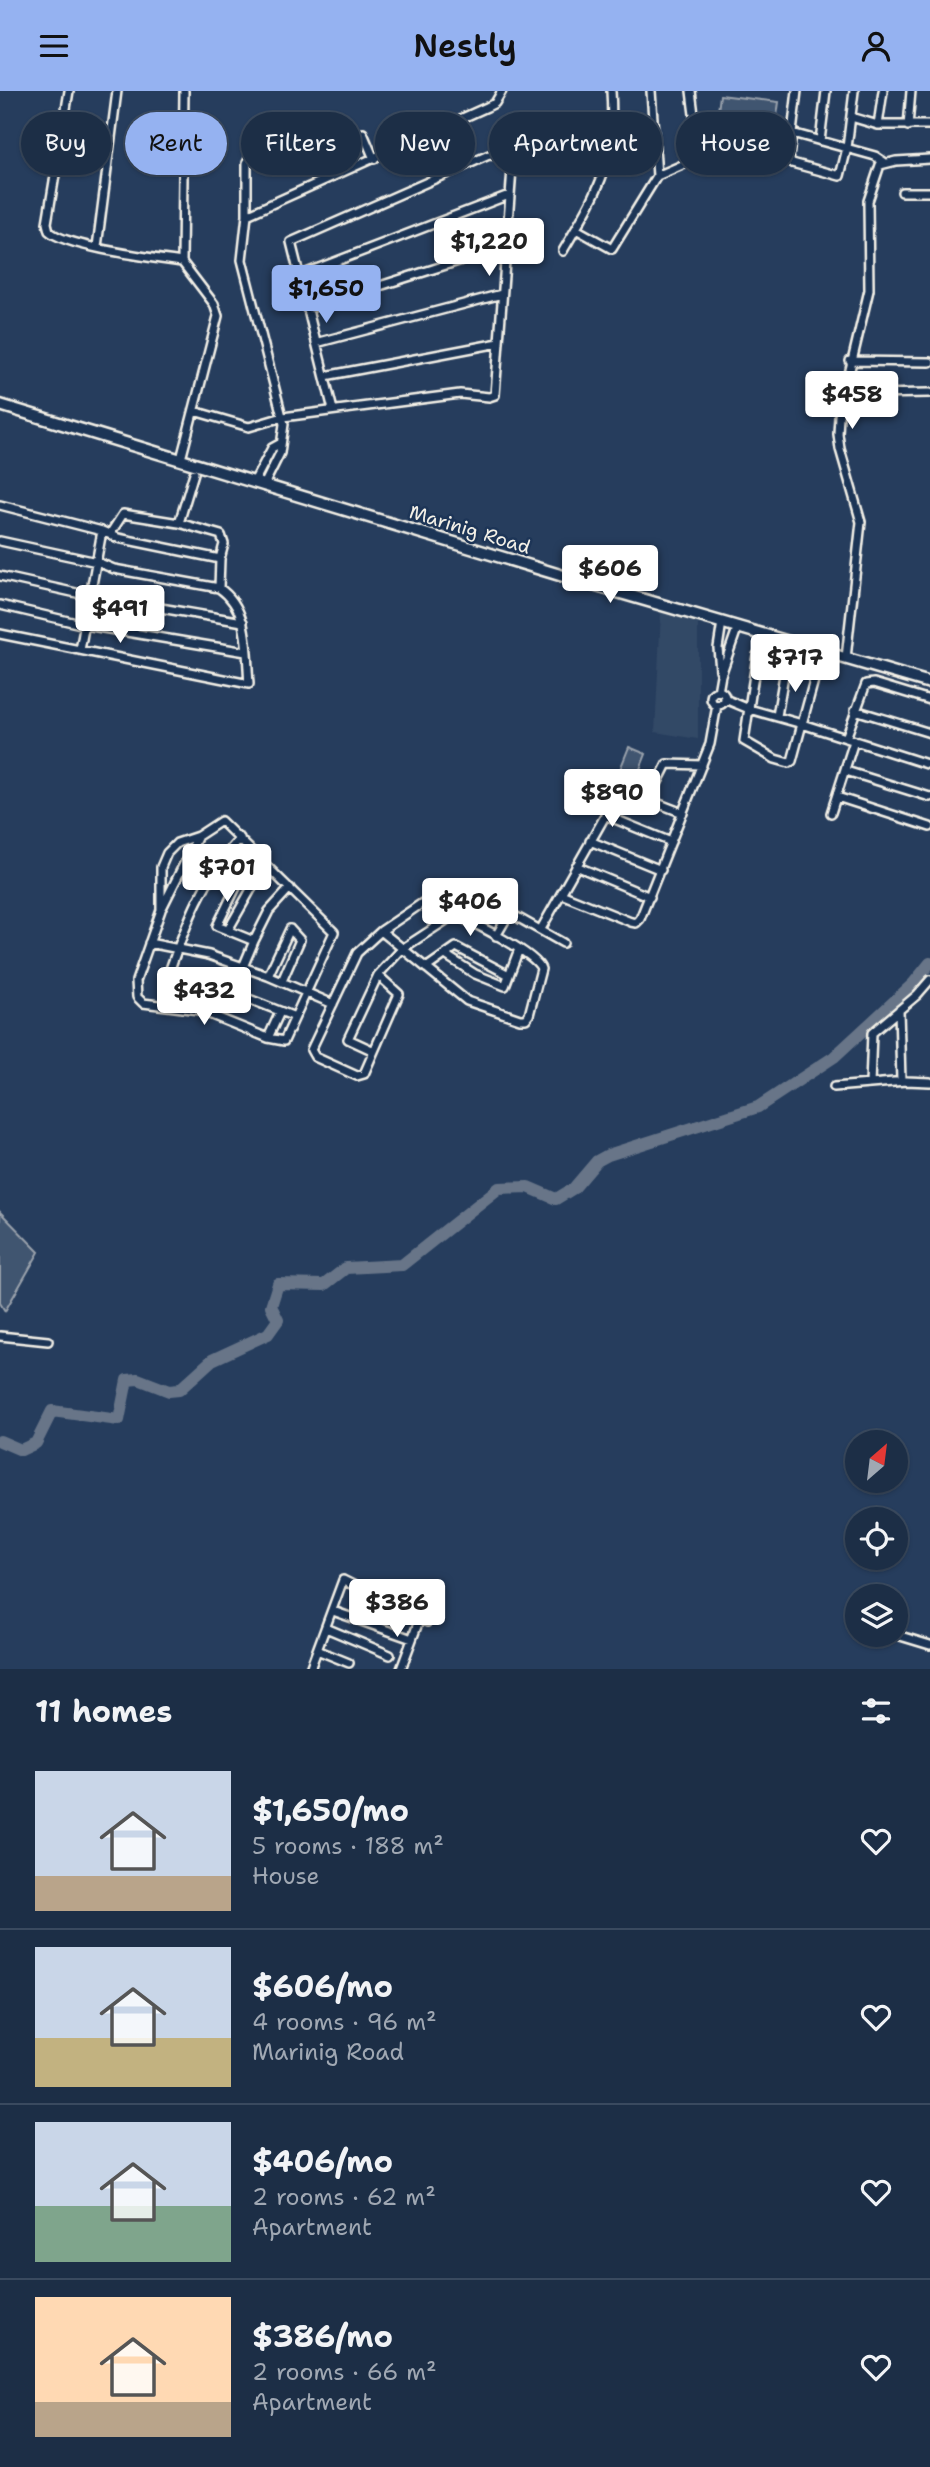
<!DOCTYPE html>
<html lang="en">
<head>
<meta charset="utf-8">
<style>
	:root { --surface:#1c2e46; --page:#25364d; --text:#f1f3f6; --muted:#a0a8b3; --line:#3a4a5f; --accent:#95b2f1 }
	body { margin:0; font-family:"Shantell Sans",sans-serif; background:var(--page); color:var(--text); height:100vh; display:flex; flex-direction:column; font-size:26px; white-space:nowrap }
	* { box-sizing:border-box; margin:0 }
	p { font-size:23px; color:var(--muted) }
	.icon { flex:none; width:38px; height:38px; fill:none; stroke:currentColor; stroke-width:2; stroke-linecap:round; stroke-linejoin:round }
	.map { position:relative; height:1578px; overflow:hidden }
	.drawer { display:flex; flex-direction:column; background:var(--surface); flex:1 }
	.drawer>* { flex:none }
	.top-card { position:absolute; left:21px; top:21px; width:889px; height:63px; display:flex; gap:14px }
	.needle { width:46px; rotate:28deg }
	.fabs { position:absolute; left:845px; top:1339px; display:grid; gap:14px }
	.fabs a { display:grid; place-items:center; width:63px; height:63px; border-radius:50%; background:var(--surface); box-shadow:0 2px 5px #0004,0 0 0 2px var(--line); font-size:35px }
	.price { position:absolute; translate:-50% -60px; padding:0 16px; border-radius:7px; background:#fff; color:#222; font-size:23px; line-height:46px; filter:drop-shadow(0 2px 4px #0008) }
	.price::after { content:''; position:absolute; left:50%; top:42px; width:21px; height:16px; margin-left:-10px; background:inherit; clip-path:polygon(0 0,100% 0,50% 100%) }
	.price.active { background:var(--accent); color:#111 }
	ul { padding:0; list-style:none }
	li { display:flex; align-items:center; gap:21px; height:175px; padding:0 35px }
	li+li { border-top:2px solid var(--line) }
	li span { display:grid; place-items:center; flex:none; width:196px; height:140px; border-radius:0px; color:#555 }
	li>.icon { margin-inline-start:auto }
	span .icon { width:84px; height:84px; fill:#fffc; stroke-width:1 }
	li b { font-size:30px }
	h2 { display:flex; justify-content:space-between; align-items:center; height:84px; padding:0 35px; font-size:30px }
	.tag { padding:0 24px; border-radius:32px; background:var(--surface); box-shadow:0 2px 5px #0004,0 0 0 2px var(--line); font-size:24px; line-height:63px }
	.tag.active { background:var(--accent); color:#111 }
	header { display:flex; justify-content:space-between; align-items:center; height:91px; padding:0 35px; background:var(--accent); color:#111; font-size:32px; font-weight:600 }
	.map>svg:first-child { display:block }
</style>
</head>
<body>
<header><svg class="icon" aria-label="menu" viewBox="0 0 24 24"><path d="M4 6h16M4 12h16M4 18h16"/></svg>Nestly<svg class="icon" aria-label="person" viewBox="0 0 24 24"><circle cx="12" cy="8" r="4"/><path d="M4 21q1-7 8-7t8 7"/></svg></header>
<div class="map">
<svg width="930" height="1578" viewBox="0 0 930 1578">
	<rect width="100%" height="100%" fill="#263d5d"/>
	<filter id="ink" filterUnits="userSpaceOnUse"><feTurbulence type="fractalNoise" baseFrequency=".0143" numOctaves="2"/><feDisplacementMap in="SourceGraphic" scale="14" xChannelSelector="R" yChannelSelector="G"/><feConvolveMatrix kernelMatrix="1 2 1 2 8 2 1 2 1" color-interpolation-filters="sRGB"/></filter>
	<g filter="url(#ink)">
		<path fill="#334966" d="M661,521L698,529V648L655,641Z"/>
		<path fill="#40546f" stroke="#9aa2ac" stroke-width="2" d="M720,4L779,11L769,81L711,78Z
			M629,656L646,663L634,693L617,686Z
			M0,1121L39,1161L5,1220L0,1212Z"/>
		<g fill="none" stroke-linecap="round" stroke-linejoin="round">
			<path stroke="#677588" stroke-width="12" d="M0,1350L21,1359L36,1352L52,1320L119,1329L127,1289L138,1288L169,1300L179,1299L212,1269L268,1243L278,1229L271,1215L278,1193L324,1194L346,1177L402,1174L499,1097L528,1096L556,1108L574,1097L597,1070L608,1064L758,1016L834,966L913,893L930,872"/>
			<g stroke="#f4f1e8" stroke-width="12">
				<path id="street" d="M69,0L47,132L49,140C66,156 155,167 182,171
					M651,0L657,85
					M797,0L789,67L792,72L840,85L847,57L854,0
					M851,26L878,34H930
					M878,34L883,0
					M908,35L911,0
					M792,42L875,65L884,71
					M820,50L826,0
					M902,101H930
					M247,124V72L250,66L363,42L374,68
					M576,138L612,158L657,85L696,68L699,62L691,0
					M97,156L117,0
					M563,160C599,98 616,74 611,0
					M298,185L509,104
					M307,218L506,155
					M316,252L502,203
					M850,270L930,271
					M325,285L499,252
					M871,303L930,302
					M194,320L249,336L283,326L314,322L460,303L489,306L495,304L512,78L511,72L505,65L489,64L291,151L333,319
					M181,368L218,225L214,213L182,171L184,0
					M254,391L272,357L281,352
					M264,394L280,362L284,333L242,169L247,124L487,16L495,12L502,0
					M0,414L102,440L80,559
					M179,432L194,382
					M102,440L118,447L220,468L219,497
					M110,443L123,423L179,432L221,444L224,453L220,468
					M0,450L97,471L114,478L219,497C250,518 246,559 249,593L0,543
					M0,485L90,505L243,531
					M0,514L85,534L246,561
					M846,567L861,431L840,358L838,343L839,325L869,199L868,110L880,74L896,70L930,68
					M720,579L718,557L722,531
					M816,582L802,633L930,674
					M711 607a7 7 0 1 1 14 0a7 7 0 1 1-14 0Z
					M718,601L721,584L738,535
					M725,608L749,618L802,633L792,670L789,672L775,668L744,650L757,564
					M855,619L930,642
					M777,625L786,572
					M846,647L866,593L874,592L930,609
					M846,680L930,706
					M837,706L930,736
					M649,709L667,673L702,674
					M831,722L854,650
					M605,724L671,751
					M221,730L334,841L284,950L268,947L199,919L143,912L137,906L136,890L161,819V776L167,762L177,752L198,745Z
					M240,747C203,787 187,831 169,881L170,885L203,890L295,926
					M590,750L661,779
					M222,767L253,795L228,839
					M576,775L650,806
					M242,784L217,835L254,850L243,876
					M561,803L631,831L636,832L640,828L710,653L717,614
					M162,817L198,745
					M541,838L617,704L626,700L683,722
					M496,845L510,821
					M254,850L269,820L290,797
					M149,852L209,864L268,885L333,913
					M447,865L475,883L505,895L519,858
					M426,877L456,856L509,884
					M378,884L399,903L364,983L357,985L315,966L311,959L357,862L381,840L449,794H460L563,852
					M268,885L290,838L300,849L282,890
					M899,919L901,990
					M268,947L280,921
					M374,960L348,948L378,884L402,858L454,824C471,830 537,863 541,878L529,924L526,928H520L467,910L381,840
					M870,993L872,942L917,904L930,889
					M834,996L906,990L930,991
					M0,1245L48,1250
					M333,1520L412,1548
					M326,1537L390,1564
					M897,1544L930,1554
					M317,1559L349,1572
					M310,1578L343,1489L427,1531
					M401,1578L420,1527"/>
			</g>
			<g stroke="#f4f1e8" stroke-width="15">
				<path id="secondary" d="M0,314L583,491L930,592"/>
			</g>
			<use href="#street" stroke="#1d3557" stroke-width="7"/>
			<use href="#secondary" stroke="#1d3557" stroke-width="10"/>
		</g>
	</g>
	<g text-anchor="middle" stroke-width="5" stroke-linejoin="round" paint-order="stroke">
		<g font-size="19" fill="#f4f1e8" stroke="#1d3557">
			<text transform="translate(470 438) rotate(17)" y="7">Marinig Road</text>
		</g>
	</g>
</svg>
<div class="fabs">
<a><svg class="needle" viewBox="-14 -14 28 28"><path d="M0-13l5 13h-10z" fill="#e53935"/><path d="M0 13l5-13h-10z" fill="#a0a8b3"/></svg></a>
<a><svg class="icon" aria-label="locate" viewBox="0 0 24 24"><circle cx="12" cy="12" r="6"/><path d="M12 2v4M12 18v4M2 12h4M18 12h4"/></svg></a>
<a><svg class="icon" aria-label="layers" viewBox="0 0 24 24"><path d="M12 4l9 5-9 5-9-5zM3 14l9 5 9-5"/></svg></a>
</div>
<b class="price" style="left:489px;top:187px">$1,220</b>
<b class="price active" style="left:326px;top:234px">$1,650</b>
<b class="price" style="left:852px;top:340px">$458</b>
<b class="price" style="left:610px;top:514px">$606</b>
<b class="price" style="left:120px;top:554px">$491</b>
<b class="price" style="left:795px;top:603px">$717</b>
<b class="price" style="left:612px;top:738px">$890</b>
<b class="price" style="left:227px;top:813px">$701</b>
<b class="price" style="left:470px;top:847px">$406</b>
<b class="price" style="left:204px;top:936px">$432</b>
<b class="price" style="left:397px;top:1548px">$386</b>
<div class="top-card">
<a class="tag">Buy</a>
<a class="tag active">Rent</a>
<a class="tag">Filters</a>
<a class="tag">New</a>
<a class="tag">Apartment</a>
<a class="tag">House</a>
</div>
</div>
<section class="drawer">
<h2>11 homes<svg class="icon" aria-label="filters" viewBox="0 0 24 24"><path d="M4 7h16M4 17h16"/><circle cx="9" cy="7" r="2"/><circle cx="15" cy="17" r="2"/></svg></h2>
<ul>
<li><span style="background:linear-gradient(#c9d6e8 75%,#b9a48a 0)"><svg class="icon" aria-label="home" viewBox="0 0 24 24"><path d="M3 11l9-7 9 7M6 9v11h12V9"/></svg></span><div><b>$1,650/mo</b><p>5 rooms · 188 m²</p><p>House</p></div><svg class="icon" aria-label="heart" viewBox="0 0 24 24"><path d="M12 20l-8-8c-3-5 5-10 8-4 3-6 11-1 8 4z"/></svg></li>
<li><span style="background:linear-gradient(#c9d6e8 65%,#c2b280 0)"><svg class="icon" aria-label="home" viewBox="0 0 24 24"><path d="M3 11l9-7 9 7M6 9v11h12V9"/></svg></span><div><b>$606/mo</b><p>4 rooms · 96 m²</p><p>Marinig Road</p></div><svg class="icon" aria-label="heart" viewBox="0 0 24 24"><path d="M12 20l-8-8c-3-5 5-10 8-4 3-6 11-1 8 4z"/></svg></li>
<li><span style="background:linear-gradient(#c9d6e8 60%,#7fa58c 0)"><svg class="icon" aria-label="home" viewBox="0 0 24 24"><path d="M3 11l9-7 9 7M6 9v11h12V9"/></svg></span><div><b>$406/mo</b><p>2 rooms · 62 m²</p><p>Apartment</p></div><svg class="icon" aria-label="heart" viewBox="0 0 24 24"><path d="M12 20l-8-8c-3-5 5-10 8-4 3-6 11-1 8 4z"/></svg></li>
<li><span style="background:linear-gradient(#ffd9b3 75%,#b9a48a 0)"><svg class="icon" aria-label="home" viewBox="0 0 24 24"><path d="M3 11l9-7 9 7M6 9v11h12V9"/></svg></span><div><b>$386/mo</b><p>2 rooms · 66 m²</p><p>Apartment</p></div><svg class="icon" aria-label="heart" viewBox="0 0 24 24"><path d="M12 20l-8-8c-3-5 5-10 8-4 3-6 11-1 8 4z"/></svg></li>
</ul>
</section>
</body>
</html>
